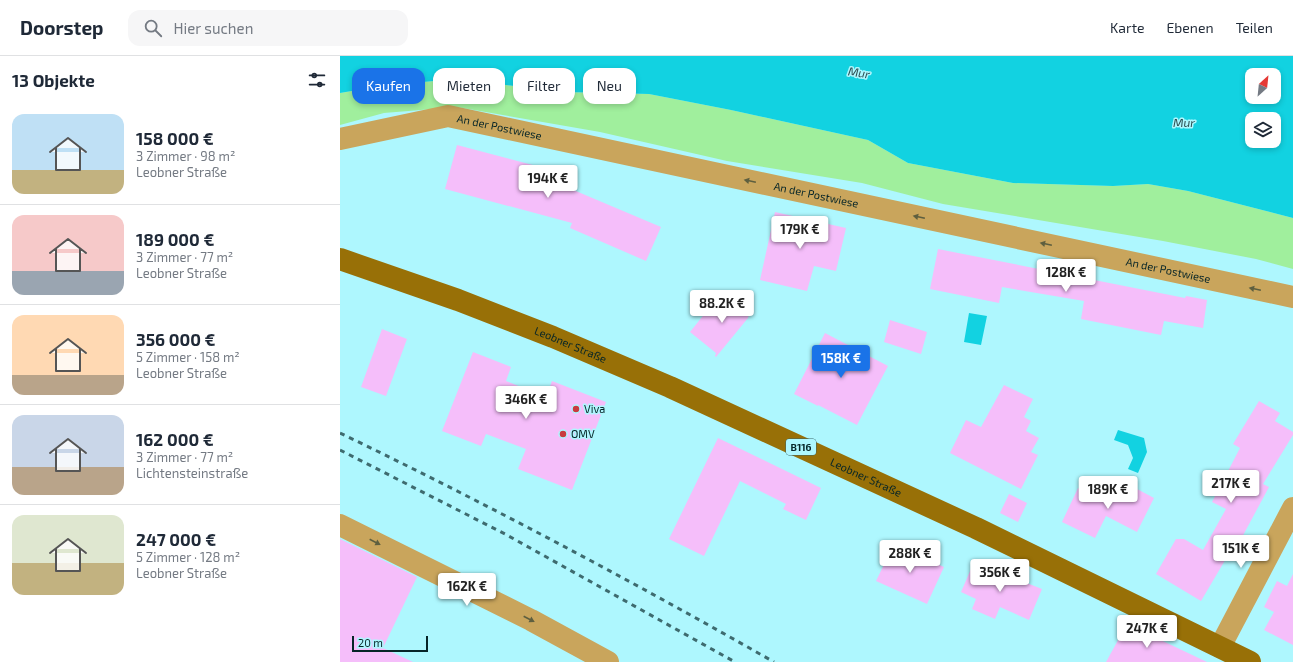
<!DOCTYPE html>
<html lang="de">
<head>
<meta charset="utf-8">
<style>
	:root { --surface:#fff; --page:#f6f6f7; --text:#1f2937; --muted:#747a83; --line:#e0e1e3; --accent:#1a73e8 }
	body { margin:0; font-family:"Exo 2",sans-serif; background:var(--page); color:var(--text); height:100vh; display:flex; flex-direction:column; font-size:15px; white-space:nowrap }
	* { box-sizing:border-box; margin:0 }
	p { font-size:13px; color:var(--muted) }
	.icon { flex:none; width:22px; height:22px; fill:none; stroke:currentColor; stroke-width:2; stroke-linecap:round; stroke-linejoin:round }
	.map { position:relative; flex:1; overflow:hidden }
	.sheet { display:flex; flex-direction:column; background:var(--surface); width:340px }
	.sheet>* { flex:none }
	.hud { position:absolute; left:12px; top:12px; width:380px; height:36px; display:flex; gap:8px }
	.needle { width:26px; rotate:27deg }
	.buttons { position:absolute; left:905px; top:12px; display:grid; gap:8px }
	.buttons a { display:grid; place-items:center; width:36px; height:36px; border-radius:8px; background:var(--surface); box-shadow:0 2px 6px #0003; font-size:20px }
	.scale { position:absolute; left:12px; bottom:10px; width:76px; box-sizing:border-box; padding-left:4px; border:2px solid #062528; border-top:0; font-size:11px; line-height:14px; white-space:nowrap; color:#062528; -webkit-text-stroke:3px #aef7fe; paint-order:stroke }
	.price { position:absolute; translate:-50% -34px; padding:0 9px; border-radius:4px; background:#fff; color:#222; font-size:13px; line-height:26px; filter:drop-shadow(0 1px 2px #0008) }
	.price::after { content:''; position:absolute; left:50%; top:24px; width:12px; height:9px; margin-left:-6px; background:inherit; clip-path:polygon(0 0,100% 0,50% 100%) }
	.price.on { background:var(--accent); color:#fff }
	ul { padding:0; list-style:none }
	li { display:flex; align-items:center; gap:12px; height:100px; padding:0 12px }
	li+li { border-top:1px solid var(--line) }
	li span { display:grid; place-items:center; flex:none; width:112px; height:80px; border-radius:12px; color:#555 }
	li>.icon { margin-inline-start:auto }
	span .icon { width:48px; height:48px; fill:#fffc; stroke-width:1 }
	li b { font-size:17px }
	h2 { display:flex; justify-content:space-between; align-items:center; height:48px; padding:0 12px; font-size:17px }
	.pill { padding:0 14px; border-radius:12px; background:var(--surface); box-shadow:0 2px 6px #0003; font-size:14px; line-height:36px }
	.pill.on { background:var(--accent); color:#fff }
	header { display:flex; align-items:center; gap:24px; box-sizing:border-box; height:56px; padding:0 20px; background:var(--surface); border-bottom:1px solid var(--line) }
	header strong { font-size:19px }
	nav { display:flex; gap:22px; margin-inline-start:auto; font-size:14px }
	.search { width:280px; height:36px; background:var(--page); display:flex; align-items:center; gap:10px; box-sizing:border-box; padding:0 14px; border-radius:12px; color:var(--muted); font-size:15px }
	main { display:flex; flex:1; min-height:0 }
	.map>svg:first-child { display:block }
</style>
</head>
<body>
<header>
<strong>Doorstep</strong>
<div class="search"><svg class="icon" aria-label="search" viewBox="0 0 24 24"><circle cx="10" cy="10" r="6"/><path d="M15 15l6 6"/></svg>Hier suchen</div>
<nav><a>Karte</a><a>Ebenen</a><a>Teilen</a></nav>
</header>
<main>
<section class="sheet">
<h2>13 Objekte<svg class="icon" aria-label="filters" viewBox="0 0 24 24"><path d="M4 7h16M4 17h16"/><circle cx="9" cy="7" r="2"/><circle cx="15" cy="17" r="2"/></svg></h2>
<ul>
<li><span style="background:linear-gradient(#bfe0f5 70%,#c2b280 0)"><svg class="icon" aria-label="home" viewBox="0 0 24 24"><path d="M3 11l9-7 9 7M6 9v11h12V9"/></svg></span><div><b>158 000 €</b><p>3 Zimmer · 98 m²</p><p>Leobner Straße</p></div></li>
<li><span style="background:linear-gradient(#f6c9c9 70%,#9aa5b1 0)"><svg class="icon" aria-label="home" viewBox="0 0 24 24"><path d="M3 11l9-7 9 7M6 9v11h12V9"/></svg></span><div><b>189 000 €</b><p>3 Zimmer · 77 m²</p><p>Leobner Straße</p></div></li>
<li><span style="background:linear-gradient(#ffd9b3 75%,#b9a48a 0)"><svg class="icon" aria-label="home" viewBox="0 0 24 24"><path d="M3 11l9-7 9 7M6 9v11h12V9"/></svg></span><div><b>356 000 €</b><p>5 Zimmer · 158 m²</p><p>Leobner Straße</p></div></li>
<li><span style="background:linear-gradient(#c9d6e8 65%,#b9a48a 0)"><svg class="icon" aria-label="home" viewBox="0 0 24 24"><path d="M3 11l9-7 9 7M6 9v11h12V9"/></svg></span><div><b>162 000 €</b><p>3 Zimmer · 77 m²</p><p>Lichtensteinstraße</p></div></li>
<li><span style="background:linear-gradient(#dfe7d0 60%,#c2b280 0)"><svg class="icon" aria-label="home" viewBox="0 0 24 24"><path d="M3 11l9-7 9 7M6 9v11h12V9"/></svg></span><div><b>247 000 €</b><p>5 Zimmer · 128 m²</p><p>Leobner Straße</p></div></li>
</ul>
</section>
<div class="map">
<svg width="953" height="606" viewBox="0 0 953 606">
	<rect width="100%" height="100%" fill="#aef7fe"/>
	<path fill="#a0ef9d" d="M115,23L225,36L309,38L391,54L528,84L568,107L673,127L773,130L808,128L848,135L953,162V213L916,203L823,185L603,148L522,127L387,105L260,76L117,51L44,57L0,69V37L41,30Z"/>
	<path fill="#12d2e1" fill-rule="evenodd" d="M0,0H953V162L848,135L808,128L773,130L673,127L568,107L528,84L391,54L309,38L225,36L115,23L41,30L0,37ZM912,19H934V41H912ZM912,63H934V85H912Z
		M629,257L647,260L641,289L624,286Z
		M778,374L804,382L807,396L798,417L788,413L793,402L788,389L774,384Z"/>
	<path fill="#f5befa" d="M117,89L227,118L224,130L321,171L306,205L230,172L232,167L105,133Z
		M435,156L506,172L496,215L474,210L467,235L420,224Z
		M598,193L845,242L846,240L867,244L863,272L824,265L821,279L741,263L744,245L662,231L659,247L590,233Z
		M394,239L413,245L408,262L376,301L375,300L376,297L350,276L374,246L388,258Z
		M550,264L587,276L581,298L544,286Z
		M42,273L67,283L46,340L21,331Z
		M485,277L548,310L517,369L478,349V350L454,338Z
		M133,296L171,311L166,325L206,341L212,325L266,346L232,434L178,413L186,393L146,378L141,390L102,375Z
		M664,329L693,343L684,361L691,365L686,375L699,382L691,396L698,399L681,433L610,397L626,364L641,371Z
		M919,345L940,357L935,365L953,376V379L923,428L929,431L900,485L897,484L861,545L816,518L836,483H844L863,494L886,453L872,446L900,392L893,388Z
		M378,382L481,432L466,464L443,453L446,448L400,425L364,500L329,483Z
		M782,425L814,442L797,476L766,460L755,482L722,466L738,432L771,448Z
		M669,438L687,447L678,466L660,457Z
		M0,483L77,521L43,592L73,606H0Z
		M554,488L604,511L587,548L536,525Z
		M634,506L702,533L689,564L660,551L655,563L632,553L636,543L621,536Z
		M953,518V589L924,574L934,556L924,551L937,525L947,530Z
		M787,568L867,606H766Z"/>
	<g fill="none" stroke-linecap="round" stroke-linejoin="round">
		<g stroke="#c9a55c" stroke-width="22">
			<path id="s1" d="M0,83L108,60L953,241"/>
			<path d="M0,469L191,564L268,606"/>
			<path d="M880,591L953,452"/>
		</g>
		<path stroke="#987007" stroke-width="22" id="s2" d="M0,203L118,244L213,281L330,331L636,472L910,606"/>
		<path stroke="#3e6b6f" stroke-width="3" stroke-dasharray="5 5" stroke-linecap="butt" d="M0,377C147,448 292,525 434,606
			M0,394L165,478L395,606"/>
	</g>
	<defs><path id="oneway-solid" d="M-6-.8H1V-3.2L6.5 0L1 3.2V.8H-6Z"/></defs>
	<g fill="#5e5f3f">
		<use href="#oneway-solid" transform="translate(410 125) rotate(-168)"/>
		<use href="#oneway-solid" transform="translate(579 161) rotate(-168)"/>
		<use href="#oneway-solid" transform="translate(706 188) rotate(-168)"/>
		<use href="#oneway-solid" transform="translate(915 233) rotate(-168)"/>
		<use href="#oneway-solid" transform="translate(35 486) rotate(27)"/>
		<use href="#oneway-solid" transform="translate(189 563) rotate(27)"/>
	</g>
	<g fill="#c93a3e" stroke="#aef7fe" stroke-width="1.5">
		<circle cx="236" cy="353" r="4"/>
		<circle cx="223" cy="378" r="4"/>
	</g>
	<g text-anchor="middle" stroke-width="3" stroke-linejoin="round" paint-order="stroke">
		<rect fill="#aef7fe" stroke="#386468" stroke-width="1" x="446" y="383" width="30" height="16" rx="3"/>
		<g font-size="10" font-weight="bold" fill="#062528">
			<text x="461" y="395">B116</text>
		</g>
		<g font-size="11" fill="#062528" stroke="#aef7fe">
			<text dy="4" stroke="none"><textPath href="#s1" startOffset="163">An der Postwiese</textPath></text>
			<text dy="4" stroke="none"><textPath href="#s1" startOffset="487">An der Postwiese</textPath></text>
			<text dy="4" stroke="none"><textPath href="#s1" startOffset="847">An der Postwiese</textPath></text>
			<text dy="4" stroke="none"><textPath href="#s2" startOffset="246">Leobner Straße</textPath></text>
			<text dy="4" stroke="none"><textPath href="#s2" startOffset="570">Leobner Straße</textPath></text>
		</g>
		<g font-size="11" fill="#062528" stroke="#aef7fe" text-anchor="start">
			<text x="244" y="357">Viva</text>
			<text x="231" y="382">OMV</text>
		</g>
		<g font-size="12" font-style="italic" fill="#2c4d50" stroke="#aef7fe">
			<text transform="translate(519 17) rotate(9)" y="4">Mur</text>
			<text x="844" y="71">Mur</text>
		</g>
	</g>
</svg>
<div class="buttons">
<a><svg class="needle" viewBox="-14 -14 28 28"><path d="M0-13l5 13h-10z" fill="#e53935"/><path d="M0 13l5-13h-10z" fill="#747a83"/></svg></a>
<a><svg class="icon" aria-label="layers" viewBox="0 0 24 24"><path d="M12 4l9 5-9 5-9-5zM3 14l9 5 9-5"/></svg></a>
</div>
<div class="scale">20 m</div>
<b class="price" style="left:208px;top:143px">194K €</b>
<b class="price" style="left:460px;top:194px">179K €</b>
<b class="price" style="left:726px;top:237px">128K €</b>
<b class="price" style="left:382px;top:268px">88.2K €</b>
<b class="price on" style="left:501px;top:323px">158K €</b>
<b class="price" style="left:186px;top:364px">346K €</b>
<b class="price" style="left:891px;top:448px">217K €</b>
<b class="price" style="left:768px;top:454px">189K €</b>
<b class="price" style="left:901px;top:513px">151K €</b>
<b class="price" style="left:570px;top:518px">288K €</b>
<b class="price" style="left:660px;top:537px">356K €</b>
<b class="price" style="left:127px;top:551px">162K €</b>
<b class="price" style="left:807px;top:593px">247K €</b>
<div class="hud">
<a class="pill on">Kaufen</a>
<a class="pill">Mieten</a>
<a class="pill">Filter</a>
<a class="pill">Neu</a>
</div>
</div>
</main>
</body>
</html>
